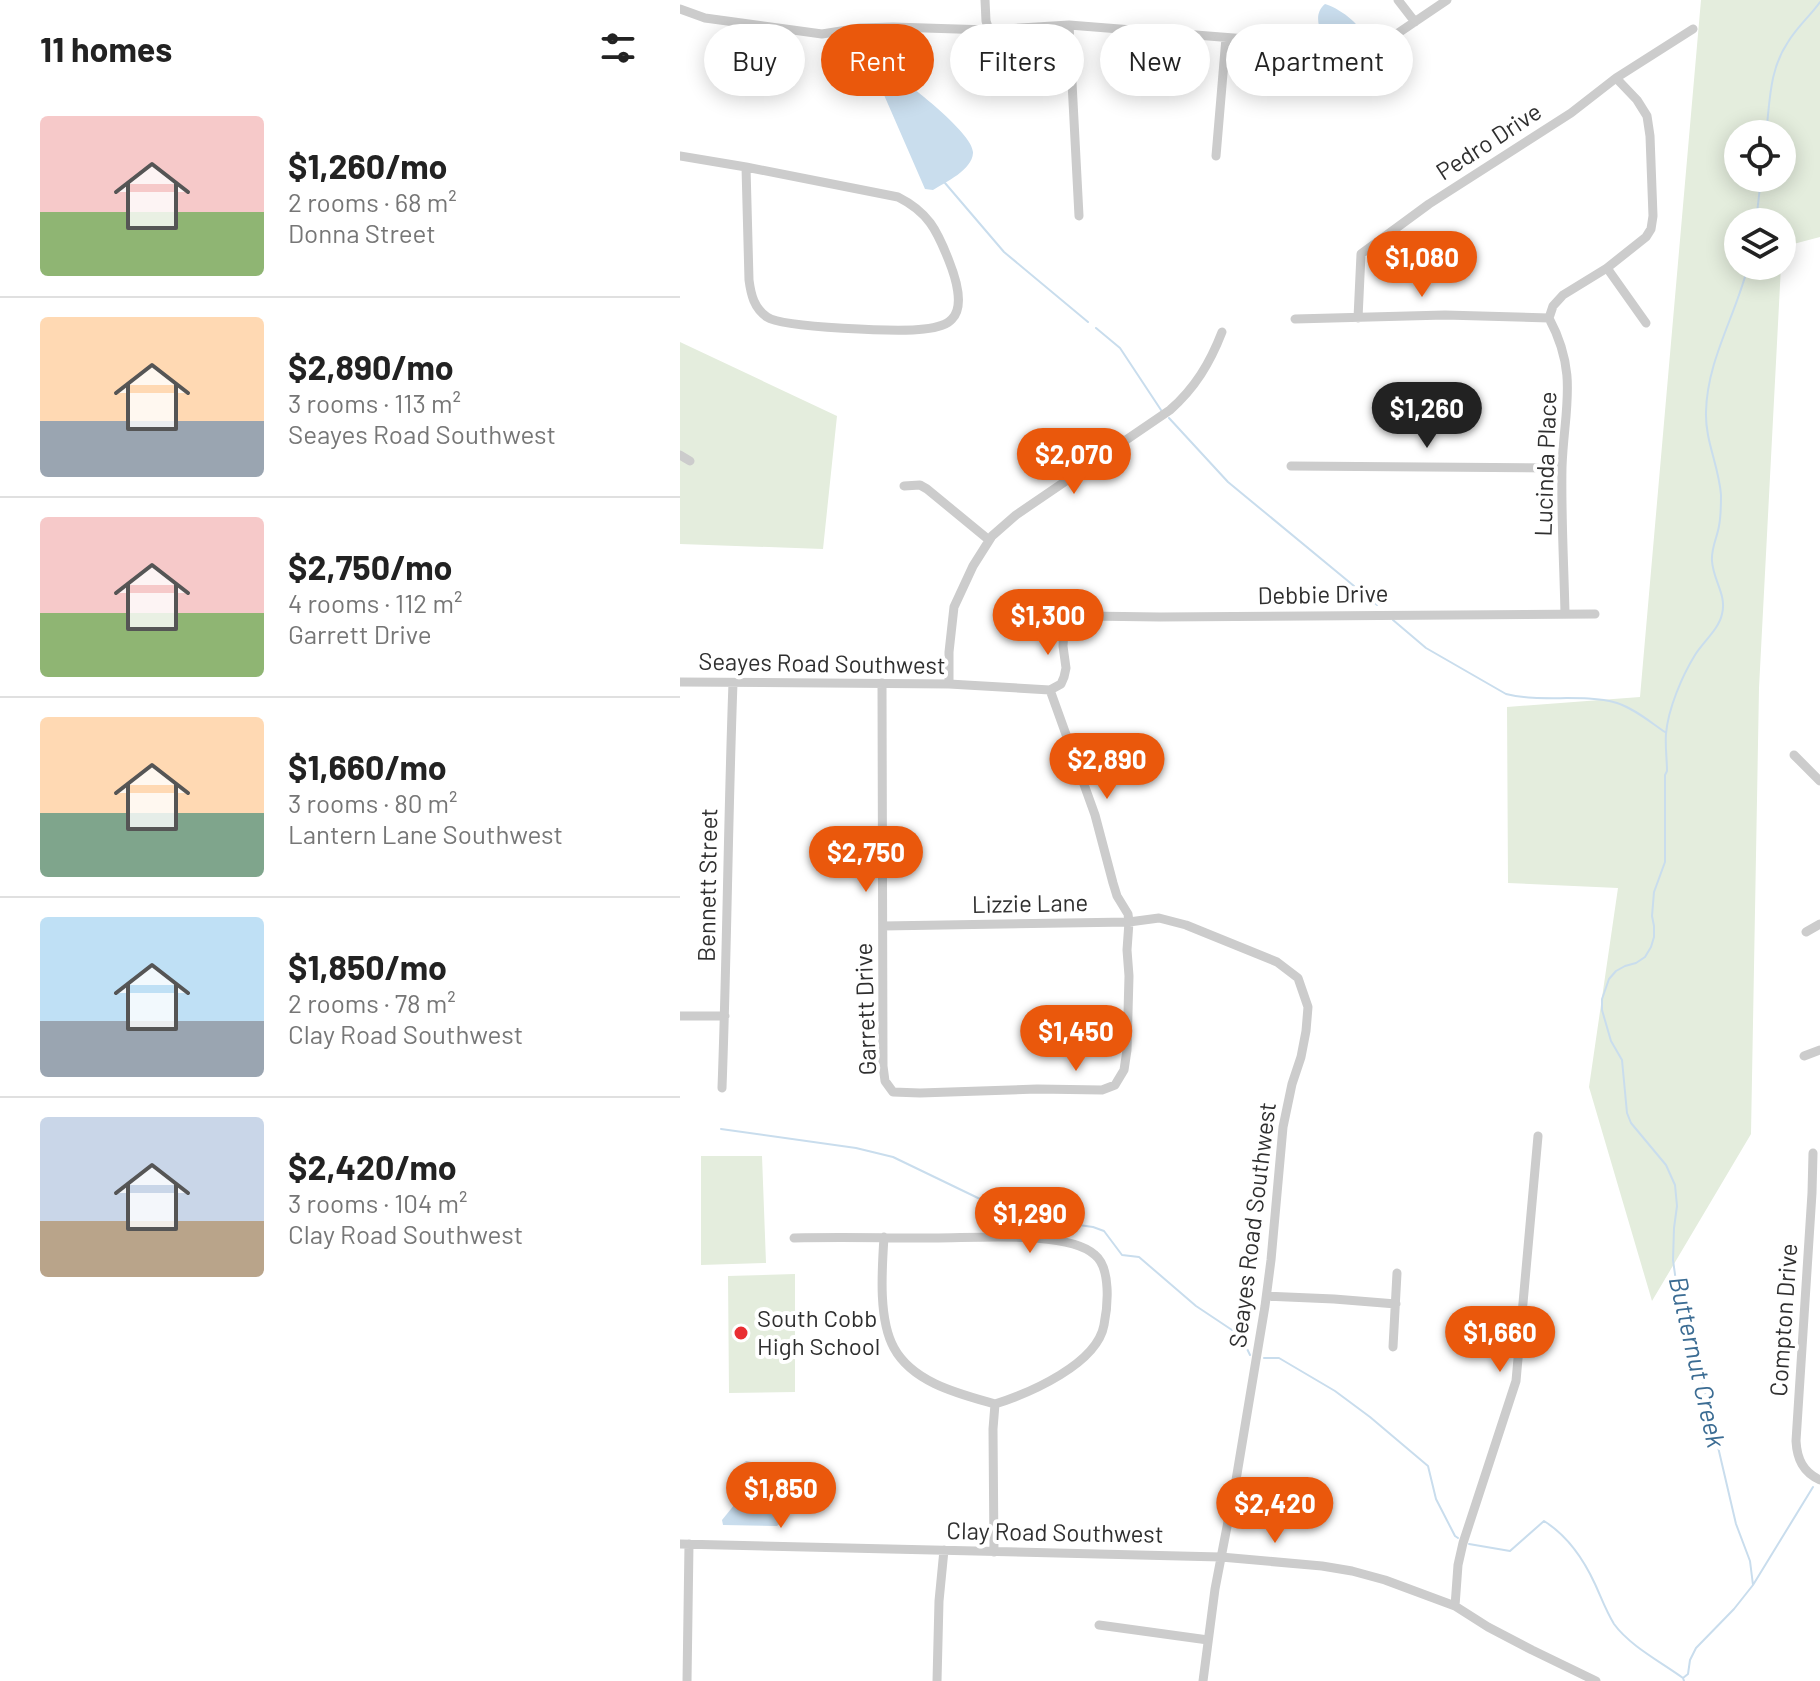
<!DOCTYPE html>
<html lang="en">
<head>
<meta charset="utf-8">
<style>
	:root { --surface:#fff; --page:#f6f6f6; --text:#222; --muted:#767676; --line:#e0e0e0; --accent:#ea580c }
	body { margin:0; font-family:Barlow,sans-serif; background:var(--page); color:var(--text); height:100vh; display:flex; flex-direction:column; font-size:30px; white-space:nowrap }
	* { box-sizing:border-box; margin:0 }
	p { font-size:26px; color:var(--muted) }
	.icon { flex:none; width:44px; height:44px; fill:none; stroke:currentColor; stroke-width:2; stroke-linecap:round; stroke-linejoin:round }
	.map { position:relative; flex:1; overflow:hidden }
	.drawer { display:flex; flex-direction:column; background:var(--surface); width:680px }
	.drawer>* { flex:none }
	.guide { position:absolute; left:24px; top:24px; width:760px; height:72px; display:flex; gap:16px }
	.buttons { position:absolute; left:1044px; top:120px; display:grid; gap:16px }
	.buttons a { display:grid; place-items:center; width:72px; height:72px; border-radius:50%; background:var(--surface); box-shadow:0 4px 20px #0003; font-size:40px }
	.price { position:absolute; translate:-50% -68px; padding:0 18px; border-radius:28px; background:var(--accent); color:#fff; font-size:26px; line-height:52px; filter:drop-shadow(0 2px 4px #0008) }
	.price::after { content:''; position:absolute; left:50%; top:48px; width:24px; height:18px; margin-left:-12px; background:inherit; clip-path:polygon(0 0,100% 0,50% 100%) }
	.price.current { background:#222; color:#fff }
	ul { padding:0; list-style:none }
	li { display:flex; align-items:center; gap:24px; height:200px; padding:0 40px }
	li+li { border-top:2px solid var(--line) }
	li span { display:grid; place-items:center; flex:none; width:224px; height:160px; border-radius:8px; color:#555 }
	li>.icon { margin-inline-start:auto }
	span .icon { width:96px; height:96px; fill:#fffc; stroke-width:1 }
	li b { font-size:34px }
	h2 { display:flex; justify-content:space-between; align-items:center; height:96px; padding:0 40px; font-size:34px }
	.chip { padding:0 28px; border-radius:36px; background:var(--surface); box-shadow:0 4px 20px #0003; font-size:28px; line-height:72px }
	.chip.current { background:var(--accent); color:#fff }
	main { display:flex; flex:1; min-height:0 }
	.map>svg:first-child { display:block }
</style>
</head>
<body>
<main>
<section class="drawer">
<h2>11 homes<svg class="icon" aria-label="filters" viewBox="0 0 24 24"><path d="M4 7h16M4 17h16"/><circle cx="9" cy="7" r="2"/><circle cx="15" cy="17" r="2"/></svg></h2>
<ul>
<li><span style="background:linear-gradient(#f6c9c9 60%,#8fb573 0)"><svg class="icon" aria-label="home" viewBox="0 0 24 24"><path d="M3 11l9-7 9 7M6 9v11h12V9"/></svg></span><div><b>$1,260/mo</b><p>2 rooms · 68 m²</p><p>Donna Street</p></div></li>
<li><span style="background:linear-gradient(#ffd9b3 65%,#9aa5b1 0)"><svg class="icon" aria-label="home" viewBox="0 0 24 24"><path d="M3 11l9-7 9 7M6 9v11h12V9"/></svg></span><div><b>$2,890/mo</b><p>3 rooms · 113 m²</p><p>Seayes Road Southwest</p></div></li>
<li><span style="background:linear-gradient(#f6c9c9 60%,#8fb573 0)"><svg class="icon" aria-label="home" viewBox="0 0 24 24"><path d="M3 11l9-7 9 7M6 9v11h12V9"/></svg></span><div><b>$2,750/mo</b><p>4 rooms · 112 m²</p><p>Garrett Drive</p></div></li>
<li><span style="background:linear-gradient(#ffd9b3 60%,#7fa58c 0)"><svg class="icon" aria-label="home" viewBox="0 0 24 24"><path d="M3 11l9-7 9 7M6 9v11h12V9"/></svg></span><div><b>$1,660/mo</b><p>3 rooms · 80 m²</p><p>Lantern Lane Southwest</p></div></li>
<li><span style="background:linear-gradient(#bfe0f5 65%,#9aa5b1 0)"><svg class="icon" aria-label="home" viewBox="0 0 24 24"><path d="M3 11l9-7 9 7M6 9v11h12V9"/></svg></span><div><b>$1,850/mo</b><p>2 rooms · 78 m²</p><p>Clay Road Southwest</p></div></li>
<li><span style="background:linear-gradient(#c9d6e8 65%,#b9a48a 0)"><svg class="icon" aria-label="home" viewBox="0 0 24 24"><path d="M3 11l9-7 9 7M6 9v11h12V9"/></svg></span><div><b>$2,420/mo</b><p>3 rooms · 104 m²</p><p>Clay Road Southwest</p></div></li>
</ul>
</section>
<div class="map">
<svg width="1140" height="1681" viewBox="0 0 1140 1681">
	<rect width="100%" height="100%" fill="#fff"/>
	<path fill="#e4eddd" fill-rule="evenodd" d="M1021,0H1140V237L1102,247V222H1058V266H1101L1079,688L1071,1134L972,1301L909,1087L938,888L828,883L827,707L960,697ZM1058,134H1102V178H1058Z
		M0,342L157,416L143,549L0,544Z
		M21,1156H82L86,1263L21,1265Z
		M115,1274V1392L49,1393L48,1276Z"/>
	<path fill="#c9dded" d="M645,4C657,7 686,26 683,41C681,56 660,53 653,46C646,40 640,35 639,26C637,17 638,10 645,4Z
		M188,61C194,63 200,65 205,68C223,79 295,134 293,153C292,170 266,182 253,190L245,189L201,88L188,69Z
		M66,1461L82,1464L103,1483V1521L97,1526L43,1525L42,1520L55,1504L56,1469Z"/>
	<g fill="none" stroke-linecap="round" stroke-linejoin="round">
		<path stroke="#c9dded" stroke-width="2" d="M1086,134C1090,102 1089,70 1108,42C1117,27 1130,16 1140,2
			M265,183L324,252L408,322
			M1076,222L1081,178
			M1068,266C1056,315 1027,360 1026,412C1025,441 1039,466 1041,495C1041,505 1041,516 1039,526C1037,538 1031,548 1032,561C1033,580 1047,595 1042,614C1039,629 1023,642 1015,655C1002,676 988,709 986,734C985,746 987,759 987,771L985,775V862L974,892L972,916L974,926V937L971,947L965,957L956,963L945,966L936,971L929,979L922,999V1010L931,1041L942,1060L947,1113L951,1123L986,1165L995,1185L997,1206L994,1228L993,1260L999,1303L1024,1387L1056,1524L1070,1561L1073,1585
			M416,328L440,348L481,410
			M489,418L548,482L674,586
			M678,589L697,605
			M713,620L746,648L826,694C862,703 901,693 937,703C955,709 970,722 985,732
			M41,1129L176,1148L213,1157L298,1198L318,1206L371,1221L413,1227L424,1231L442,1255L459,1257L516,1306L561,1336L570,1355
			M584,1358H599L655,1391L690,1417L748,1466L756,1499L775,1536L778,1538
			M789,1544L830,1551L864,1521C888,1536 903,1558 915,1584C921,1597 926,1611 934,1624C950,1646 981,1662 1003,1678
			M1004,1681L1003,1678L1008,1674L1010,1660L1016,1648L1054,1609L1073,1585L1133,1487"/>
		<path stroke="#ccc" stroke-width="9" d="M305,0L306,21L309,30
			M718,0L735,22
			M0,9L25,18L142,34L180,28L213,27L309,30L389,25L579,40
			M389,25L399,216
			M662,71L767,0
			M0,156L66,167L218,197C248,212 257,230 269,261C275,276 285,306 272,319C266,326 254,328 244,329C221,332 103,328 87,317C74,308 71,295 69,280L66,167
			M536,156L546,38
			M927,268L966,323
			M678,318L681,254L749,204L891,113L936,78L1013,29
			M869,318L873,306L883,295L927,268L966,237L971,229L973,216L970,136L967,116L957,100L936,78
			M869,318C899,374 884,409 882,467C881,516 884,565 885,614
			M615,319L765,315L869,318
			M0,455L10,461
			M611,466L882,468
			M224,486L240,485L247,489L309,540
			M0,682L269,684L370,690
			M202,683L203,1066L205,1081L213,1092L240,1093L357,1089L422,1090L435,1085L444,1070L447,1050L449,976L447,950L449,922L448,914L437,896L433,883L415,815L370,690
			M269,684V652L274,607L293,566L312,536L336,515L490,410C515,388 530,363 542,332
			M370,690L381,684L384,677L386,668L383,646L384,630L393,619L406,616L480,617L915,614
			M1114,755L1140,781
			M203,926L449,922L479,918L506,925L597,962L618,978L628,1007L626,1031L621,1057L612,1084L603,1127L591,1260L585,1306L556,1480L535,1589L523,1681
			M1126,932L1140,924
			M0,1016H45
			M1124,1056L1140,1050
			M42,1088C47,953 48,818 53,683
			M1133,1153L1132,1193L1116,1441C1117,1459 1123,1472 1140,1480
			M204,1237C202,1269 198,1319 214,1348C233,1383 280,1394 315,1404
			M114,1238C159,1237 204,1238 248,1238C287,1239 388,1229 415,1255C431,1268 428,1306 424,1325C417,1364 350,1393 315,1404
			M587,1296L654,1299L716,1304
			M713,1347L717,1273
			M0,1544L541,1557L642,1566L672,1571L705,1580L775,1606L808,1627L852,1650L916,1681
			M314,1552L313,1429L315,1404
			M775,1606L778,1565L783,1543L836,1381L858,1136
			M419,1625L528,1640
			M7,1681L9,1544
			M257,1681L259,1601L264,1550"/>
	</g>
	<circle fill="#e92e32" stroke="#fff" stroke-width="3" cx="61" cy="1333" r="8"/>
	<g text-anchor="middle" stroke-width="8" stroke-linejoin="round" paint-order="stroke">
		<g font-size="24" fill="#2f2f2f" stroke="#fff">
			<text transform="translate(809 142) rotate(-33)" y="8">Pedro Drive</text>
			<text transform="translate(866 464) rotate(-88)" y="8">Lucinda Place</text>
			<text transform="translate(643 595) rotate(-1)" y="8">Debbie Drive</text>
			<text transform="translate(142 664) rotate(1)" y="8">Seayes Road Southwest</text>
			<text transform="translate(28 885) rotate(-89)" y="8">Bennett Street</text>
			<text transform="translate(350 904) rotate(-1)" y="8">Lizzie Lane</text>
			<text transform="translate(186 1009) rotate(-92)" y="8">Garrett Drive</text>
			<text transform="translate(573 1225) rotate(-83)" y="8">Seayes Road Southwest</text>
			<text transform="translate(1104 1320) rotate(-86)" y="8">Compton Drive</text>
			<text transform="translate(375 1533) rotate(1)" y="8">Clay Road Southwest</text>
		</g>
		<g font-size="24" fill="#2f2f2f" stroke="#fff" text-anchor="start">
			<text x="77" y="1327">South Cobb<tspan x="77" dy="28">High School</tspan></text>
		</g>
		<g font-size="26" font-style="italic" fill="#3b6c93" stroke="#fff">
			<text transform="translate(1017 1362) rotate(77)" y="9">Butternut Creek</text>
		</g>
	</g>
</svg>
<div class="buttons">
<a><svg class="icon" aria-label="locate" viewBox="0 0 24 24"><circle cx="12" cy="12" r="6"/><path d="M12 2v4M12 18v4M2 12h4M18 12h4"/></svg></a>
<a><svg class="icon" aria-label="layers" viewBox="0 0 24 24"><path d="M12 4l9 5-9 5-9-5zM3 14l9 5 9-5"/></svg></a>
</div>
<b class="price" style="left:742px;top:299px">$1,080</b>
<b class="price current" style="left:747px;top:450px">$1,260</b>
<b class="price" style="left:394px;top:496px">$2,070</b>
<b class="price" style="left:368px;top:657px">$1,300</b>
<b class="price" style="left:427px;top:801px">$2,890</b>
<b class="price" style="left:186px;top:894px">$2,750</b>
<b class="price" style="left:396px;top:1073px">$1,450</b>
<b class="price" style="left:350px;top:1255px">$1,290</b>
<b class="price" style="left:820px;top:1374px">$1,660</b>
<b class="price" style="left:101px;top:1530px">$1,850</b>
<b class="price" style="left:595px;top:1545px">$2,420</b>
<div class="guide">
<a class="chip">Buy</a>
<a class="chip current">Rent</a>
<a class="chip">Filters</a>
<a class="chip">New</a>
<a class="chip">Apartment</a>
</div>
</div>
</main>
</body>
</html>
